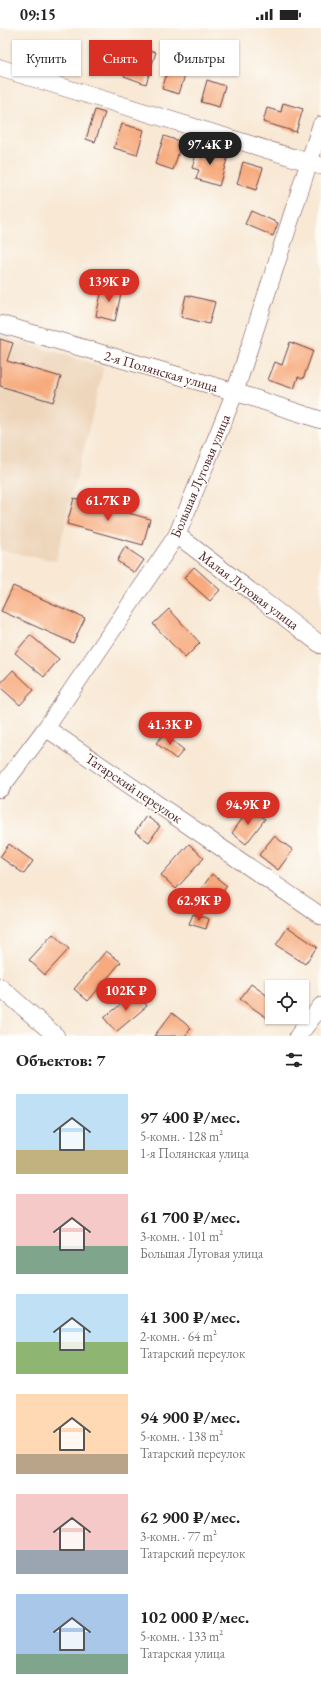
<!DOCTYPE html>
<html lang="ru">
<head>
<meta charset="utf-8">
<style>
	:root { --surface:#fff; --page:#f2f2f2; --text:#222; --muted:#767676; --accent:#d93025 }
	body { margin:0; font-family:"EB Garamond",serif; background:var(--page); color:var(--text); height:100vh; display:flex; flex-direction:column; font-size:15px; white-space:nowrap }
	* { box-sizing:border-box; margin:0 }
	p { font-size:13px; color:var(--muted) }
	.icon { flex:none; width:22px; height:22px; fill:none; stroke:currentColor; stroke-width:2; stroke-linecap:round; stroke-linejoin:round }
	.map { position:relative; height:1008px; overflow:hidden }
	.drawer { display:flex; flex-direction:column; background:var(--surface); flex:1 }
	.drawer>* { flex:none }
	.hud { position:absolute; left:12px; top:12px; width:297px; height:36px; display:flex; gap:8px }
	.tools { position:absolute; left:265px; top:952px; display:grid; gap:8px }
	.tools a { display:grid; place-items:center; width:44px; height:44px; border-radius:0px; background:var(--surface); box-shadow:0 1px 3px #0004; font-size:20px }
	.price { position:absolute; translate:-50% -34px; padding:0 9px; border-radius:14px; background:var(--accent); color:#fff; font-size:13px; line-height:26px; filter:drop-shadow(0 1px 2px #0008) }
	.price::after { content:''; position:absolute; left:50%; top:24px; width:12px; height:9px; margin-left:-6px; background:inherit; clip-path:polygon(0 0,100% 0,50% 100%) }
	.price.selected { background:#222; color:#fff }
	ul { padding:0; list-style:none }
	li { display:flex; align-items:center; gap:12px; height:100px; padding:0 16px }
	li span { display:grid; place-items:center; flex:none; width:112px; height:80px; border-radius:0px; color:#555 }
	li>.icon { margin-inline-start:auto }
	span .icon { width:48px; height:48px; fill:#fffc; stroke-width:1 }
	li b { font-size:17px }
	h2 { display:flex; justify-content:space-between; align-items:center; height:48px; padding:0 16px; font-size:17px }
	.chip { padding:0 14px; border-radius:0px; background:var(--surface); box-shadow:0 1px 3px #0004; font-size:14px; line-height:36px }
	.chip.selected { background:var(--accent); color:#fff }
	.status { display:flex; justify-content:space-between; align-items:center; height:28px; padding:0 20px; background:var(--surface); direction:ltr }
	.status svg { height:11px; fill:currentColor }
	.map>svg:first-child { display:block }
</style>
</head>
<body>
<div class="status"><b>09:15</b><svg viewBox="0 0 49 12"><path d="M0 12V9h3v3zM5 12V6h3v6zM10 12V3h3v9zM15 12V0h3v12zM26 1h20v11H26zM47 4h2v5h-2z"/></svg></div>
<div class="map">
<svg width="321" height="1008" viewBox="0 0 321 1008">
	<rect width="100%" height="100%" fill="#fdfcf7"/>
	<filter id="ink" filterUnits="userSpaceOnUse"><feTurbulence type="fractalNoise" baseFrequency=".025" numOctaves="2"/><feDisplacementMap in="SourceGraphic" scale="8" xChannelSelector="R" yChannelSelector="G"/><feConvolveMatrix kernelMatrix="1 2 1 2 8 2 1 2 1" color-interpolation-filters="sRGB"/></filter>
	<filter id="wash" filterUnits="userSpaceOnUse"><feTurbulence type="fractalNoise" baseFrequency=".012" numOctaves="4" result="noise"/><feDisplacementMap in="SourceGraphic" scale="16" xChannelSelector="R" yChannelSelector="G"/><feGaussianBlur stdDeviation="0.9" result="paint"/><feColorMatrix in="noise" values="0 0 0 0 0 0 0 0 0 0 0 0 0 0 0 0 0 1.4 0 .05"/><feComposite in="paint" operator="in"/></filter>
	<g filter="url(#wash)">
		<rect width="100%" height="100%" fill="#f8e8d4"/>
		<path fill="#eed6bb" d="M0,307L104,339L56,533L0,522Z"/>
		<g id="blocks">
			<path fill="#f7aa7d" d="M134,17L156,24L146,56L124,48Z
				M169,39L186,44L179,66L162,61Z
				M207,52L225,58L219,79L201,74Z
				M283,75L303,81L296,104L263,94L267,80L281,84Z
				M95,82L105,85L95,114L86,111Z
				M122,96L144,102L137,127L114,120Z
				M164,108L182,114L173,142L155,136Z
				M198,119L228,128L219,158L196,151L199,142L192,140Z
				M243,134L263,140L256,162L237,156Z
				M251,183L278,195L273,208L245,196Z
				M103,257L122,261L115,293L96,288Z
				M186,267L215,274L209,296L181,289Z
				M0,311L13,315L7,333L61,349L53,374L0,358Z
				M290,314L313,323L303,351L298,349L294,361L268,352L275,334L282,337Z
				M74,470L150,491L143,517L67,496Z
				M125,519L144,532L135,545L117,533Z
				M194,539L220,562L210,573L184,550Z
				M13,558L85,590L73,615L1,583Z
				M169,581L200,615L185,630L153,596Z
				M30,607L59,631L44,649L15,625Z
				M13,642L34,662L20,677L0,659V656Z
				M164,706L184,722L176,731L156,715Z
				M250,780L265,791L246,816L232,805Z
				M146,788L160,798L149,814L135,804Z
				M274,808L293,822L278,842L259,827Z
				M9,816L33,833L24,846L0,829Z
				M189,816L204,830L176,861L161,847Z
				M212,846L227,858L214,876L198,865Z
				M193,886L209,891L206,901L189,896Z
				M288,899L317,919L305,936L276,917Z
				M53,906L69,921L45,947L29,932Z
				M106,923L121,934L88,973L74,961Z
				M251,956L272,971V989L270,992L240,971Z
				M136,964L147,978L116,1004L104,990Z
				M172,985L191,1000L185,1008H154Z"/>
		</g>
	</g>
	<g filter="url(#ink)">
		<use href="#blocks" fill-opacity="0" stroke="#643d44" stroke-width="1"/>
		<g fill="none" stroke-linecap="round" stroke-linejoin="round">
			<g stroke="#643d44" stroke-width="18">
				<path id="minor" d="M0,40L321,138
					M0,296L235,364L321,392
					M177,507L321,617
					M46,700L321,888
					M0,761L46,700L177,507L235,364L321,97
					M0,959L56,1008
					M298,1008L321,978"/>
			</g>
			<use href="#minor" stroke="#fff" stroke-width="17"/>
		</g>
	</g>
	<g text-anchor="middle" stroke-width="3" stroke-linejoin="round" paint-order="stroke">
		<g font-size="14" fill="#4a1f2b" stroke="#fdfcf7">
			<text transform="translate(161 343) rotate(16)" y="5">2-я Полянская улица</text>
			<text transform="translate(200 448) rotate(-67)" y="5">Большая Луговая улица</text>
			<text transform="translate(249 562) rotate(37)" y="5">Малая Луговая улица</text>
			<text transform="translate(134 760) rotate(34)" y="5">Татарский переулок</text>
		</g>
	</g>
</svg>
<div class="tools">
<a><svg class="icon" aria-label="locate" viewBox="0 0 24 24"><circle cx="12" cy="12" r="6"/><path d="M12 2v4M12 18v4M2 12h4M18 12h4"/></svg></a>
</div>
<b class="price selected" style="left:210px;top:138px">97.4K ₽</b>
<b class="price" style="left:109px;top:275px">139K ₽</b>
<b class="price" style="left:108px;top:494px">61.7K ₽</b>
<b class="price" style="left:170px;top:718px">41.3K ₽</b>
<b class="price" style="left:248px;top:798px">94.9K ₽</b>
<b class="price" style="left:199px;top:894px">62.9K ₽</b>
<b class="price" style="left:126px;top:984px">102K ₽</b>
<div class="hud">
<a class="chip">Купить</a>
<a class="chip selected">Снять</a>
<a class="chip">Фильтры</a>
</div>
</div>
<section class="drawer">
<h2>Объектов: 7<svg class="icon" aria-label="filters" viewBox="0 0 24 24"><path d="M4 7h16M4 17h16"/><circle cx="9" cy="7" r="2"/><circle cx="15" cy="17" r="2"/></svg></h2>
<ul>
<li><span style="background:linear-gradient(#bfe0f5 70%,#c2b280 0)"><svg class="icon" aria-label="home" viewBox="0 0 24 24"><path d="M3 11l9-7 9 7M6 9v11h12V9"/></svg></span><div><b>97 400 ₽/мес.</b><p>5-комн. · 128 m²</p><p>1-я Полянская улица</p></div></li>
<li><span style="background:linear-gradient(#f6c9c9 65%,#7fa58c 0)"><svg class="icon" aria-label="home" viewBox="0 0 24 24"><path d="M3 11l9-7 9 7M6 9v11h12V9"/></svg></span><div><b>61 700 ₽/мес.</b><p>3-комн. · 101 m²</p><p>Большая Луговая улица</p></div></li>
<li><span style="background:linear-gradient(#bfe0f5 60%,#8fb573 0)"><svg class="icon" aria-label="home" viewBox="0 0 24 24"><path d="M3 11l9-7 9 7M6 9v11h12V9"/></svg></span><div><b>41 300 ₽/мес.</b><p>2-комн. · 64 m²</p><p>Татарский переулок</p></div></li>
<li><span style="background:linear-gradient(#ffd9b3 75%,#b9a48a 0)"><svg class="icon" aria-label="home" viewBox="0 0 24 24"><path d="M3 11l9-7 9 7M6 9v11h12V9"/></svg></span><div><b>94 900 ₽/мес.</b><p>5-комн. · 138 m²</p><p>Татарский переулок</p></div></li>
<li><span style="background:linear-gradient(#f6c9c9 70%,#9aa5b1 0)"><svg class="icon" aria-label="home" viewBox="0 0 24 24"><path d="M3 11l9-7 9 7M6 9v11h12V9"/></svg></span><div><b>62 900 ₽/мес.</b><p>3-комн. · 77 m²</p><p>Татарский переулок</p></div></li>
<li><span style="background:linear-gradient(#a9c7e8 75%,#7fa58c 0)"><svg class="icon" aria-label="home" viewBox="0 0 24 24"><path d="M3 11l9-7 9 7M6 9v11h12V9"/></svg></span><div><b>102 000 ₽/мес.</b><p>5-комн. · 133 m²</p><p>Татарская улица</p></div></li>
</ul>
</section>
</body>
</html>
